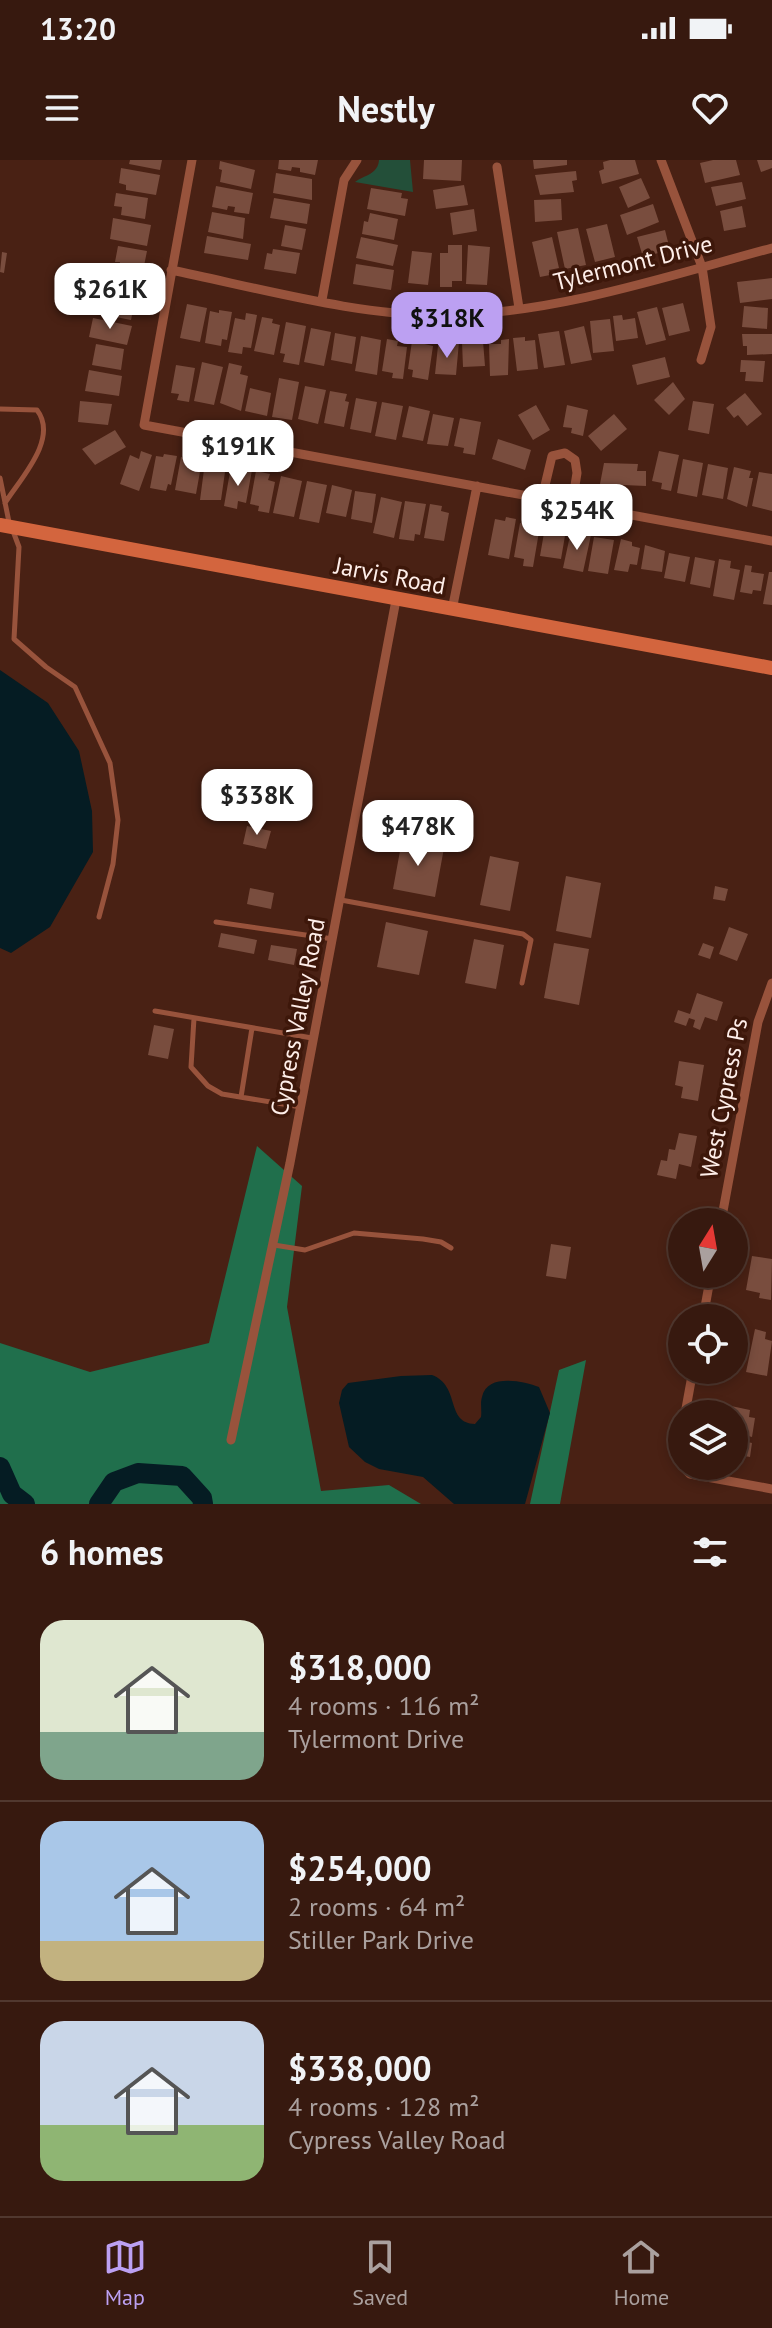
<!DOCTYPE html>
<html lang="en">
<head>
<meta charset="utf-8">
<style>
	:root { --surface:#37190f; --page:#42261d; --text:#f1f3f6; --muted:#aaa09e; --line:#51382f; --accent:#bca0f2 }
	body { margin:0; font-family:"PT Sans",sans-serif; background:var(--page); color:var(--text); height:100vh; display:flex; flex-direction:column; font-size:30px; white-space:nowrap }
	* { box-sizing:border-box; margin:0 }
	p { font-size:26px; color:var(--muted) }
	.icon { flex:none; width:44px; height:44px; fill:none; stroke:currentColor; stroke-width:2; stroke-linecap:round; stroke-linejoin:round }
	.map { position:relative; height:1344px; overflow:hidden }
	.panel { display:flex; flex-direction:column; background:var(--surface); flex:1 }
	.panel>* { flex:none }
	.needle { width:52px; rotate:11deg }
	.buttons { position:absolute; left:668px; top:1048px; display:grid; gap:16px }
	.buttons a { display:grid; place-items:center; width:80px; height:80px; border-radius:50%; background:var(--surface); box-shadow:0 4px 12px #0003,0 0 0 2px var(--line); font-size:40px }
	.price { position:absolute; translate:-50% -68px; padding:0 18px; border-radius:16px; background:#fff; color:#222; font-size:26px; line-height:52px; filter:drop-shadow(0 2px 4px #0008) }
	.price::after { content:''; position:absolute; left:50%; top:48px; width:24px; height:18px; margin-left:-12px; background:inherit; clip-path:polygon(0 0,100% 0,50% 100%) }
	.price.active { background:var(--accent); color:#111 }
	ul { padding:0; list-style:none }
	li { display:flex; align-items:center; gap:24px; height:200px; padding:0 40px }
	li+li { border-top:2px solid var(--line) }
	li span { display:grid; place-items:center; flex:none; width:224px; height:160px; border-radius:24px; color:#555 }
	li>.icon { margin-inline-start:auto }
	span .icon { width:96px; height:96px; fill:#fffc; stroke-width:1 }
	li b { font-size:34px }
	h2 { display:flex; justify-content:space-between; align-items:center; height:96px; padding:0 40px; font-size:34px }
	.status { display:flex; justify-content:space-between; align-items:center; height:56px; padding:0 40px; background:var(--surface); direction:ltr }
	.status svg { height:22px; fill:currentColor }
	header { display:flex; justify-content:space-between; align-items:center; height:104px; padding:0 40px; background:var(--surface); font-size:36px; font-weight:700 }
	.menu { display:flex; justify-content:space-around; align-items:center; height:112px; border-top:2px solid var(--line); background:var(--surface); font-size:22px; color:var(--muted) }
	.menu a { display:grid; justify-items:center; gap:4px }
	.menu .active { color:var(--accent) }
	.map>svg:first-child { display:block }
</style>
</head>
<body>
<div class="status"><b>13:20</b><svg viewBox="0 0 49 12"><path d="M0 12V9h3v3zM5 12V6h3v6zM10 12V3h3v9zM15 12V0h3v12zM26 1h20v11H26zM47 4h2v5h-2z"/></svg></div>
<header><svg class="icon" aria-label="menu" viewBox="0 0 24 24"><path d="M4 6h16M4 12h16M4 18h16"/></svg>Nestly<svg class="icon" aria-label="heart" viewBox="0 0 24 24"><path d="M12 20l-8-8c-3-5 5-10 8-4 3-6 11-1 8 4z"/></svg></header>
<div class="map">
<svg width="772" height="1344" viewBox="0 0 772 1344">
	<rect width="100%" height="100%" fill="#492114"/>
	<path fill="#234f39" d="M379,0H410L413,32L355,22C365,15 378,14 379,0Z"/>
	<path fill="#206f4c" d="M257,986L302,1026L287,1147L321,1331L389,1325L421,1344H0V1183L90,1212L209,1183Z
		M586,1200L560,1344H530L559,1210Z"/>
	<path fill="#051c23" d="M0,510L48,543L79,591L92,651L93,692L50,767L11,793L0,788Z
		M432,1215C461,1226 445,1263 475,1264L481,1257C482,1251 480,1243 482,1237C487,1213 523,1221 539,1227L550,1253L525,1344H454L423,1317L379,1309L365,1302L349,1287L339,1243L342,1230L348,1223L401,1216Z"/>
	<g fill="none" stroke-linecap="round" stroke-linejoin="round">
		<path stroke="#051c23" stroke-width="20" d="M0,1307L12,1334L25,1344
			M99,1344L114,1322L138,1313L182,1316L202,1338L203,1344"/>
	</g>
	<path fill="#794d3e" d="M130,0H162L160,10L129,4Z
		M279,0H318L315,15L300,12V8L292,7L291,11L278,9Z
		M424,0H462L461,21L423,19Z
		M533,0H567V5L534,9Z
		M610,0H635L639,14L602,24L599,11L604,9L603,2Z
		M713,0H736L740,15L705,23L700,3Z
		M757,0H772V8L761,12Z
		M220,1L255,10L251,29L220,22L222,10L219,9Z
		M121,8L160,15L156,35L126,30V25L119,23Z
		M576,11L577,20L572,21L574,32L540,35L535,15Z
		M276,13L312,19V40L273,33Z
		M641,18L650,38L628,48L619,27Z
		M742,22L746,39L716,46L711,27Z
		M464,25L468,45L436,49L433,30Z
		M216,26L253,33L249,54L234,52L235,47L228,46L227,50L212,47Z
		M371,28L402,33L401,38L408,39L405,56L367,49Z
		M116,33L148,38L145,59L121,55L122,47L114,46Z
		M274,38L310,44L307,64L270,58Z
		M561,39L562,60L535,62L534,40Z
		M653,44L659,62L627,75L620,55Z
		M742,46L746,67L724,71L720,51Z
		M474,49L477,71L453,75L450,53Z
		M212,52L245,58L243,79L208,72Z
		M370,53L398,59L394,80L362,74L364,61L368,62Z
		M113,58L151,65L147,86L110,79Z
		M607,64L615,97L595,102L586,69Z
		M285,65L306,69L302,90L281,86Z
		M578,68L586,105L565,109L557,72Z
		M665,70L670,90L643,97L637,77Z
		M207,76L251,84L248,100L204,93Z
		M361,77L398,85L393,106L356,98Z
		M552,77L559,108L549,110L550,115L540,117L532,82Z
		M448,85H462V121H452V127H440V93H448Z
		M468,85L490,87L487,125L466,124Z
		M118,86L147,91L143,111L119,107L120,102H115Z
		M273,89L300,93L296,114L264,109L267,93L272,94Z
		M412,91L432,93L428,125L408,123Z
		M2,92L7,93L4,113L0,112Z
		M356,104L394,110L391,130L353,124Z
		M106,109L141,115L137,136L103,130Z
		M772,118V139L740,143L737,122Z
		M105,134L135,140L131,160L101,154Z
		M683,143L690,171L669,176L662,148Z
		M187,144L207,148L200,182L180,178Z
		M744,146L768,148L767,169L742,167Z
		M657,147L666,180L646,185L637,152Z
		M219,150L232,152L227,180L222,179L221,186L205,183L210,151L219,153Z
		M246,153L257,155L251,188L243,187L242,194L228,192L235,158L245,160Z
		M622,155L623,160L635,158L638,178L616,181L613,156Z
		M262,157L273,159L272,163L280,165L274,195L254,191Z
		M93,158L132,166L127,185L89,177Z
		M610,159L614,191L593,193L590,161Z
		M286,162L306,166L299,205L283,202L285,194L280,193Z
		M584,166L592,200L571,204L564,171Z
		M311,168L331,172L324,206L304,202Z
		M559,171L565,205L544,208L538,174Z
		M335,173L356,177L352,204L331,200Z
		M742,174H772V194L747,195V186H743Z
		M361,176L381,180L377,215L355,211Z
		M525,177V181L535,180L538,209L517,211L513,178Z
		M387,179L398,181L397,186L407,187L403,219L392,218L393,213L382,211Z
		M509,179L508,215L490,216L489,184H501V180Z
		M412,181L433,186L428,220L412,217L413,210L408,209Z
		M451,181L459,182L456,215L435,214L438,186L451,187Z
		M483,181L485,206L463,207L462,182Z
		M96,184L124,189L121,210L92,205Z
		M665,197L670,217L637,225L632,205Z
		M741,200L765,201L763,222L745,221L746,212H740Z
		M202,202L223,207L214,245L194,241Z
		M229,203L242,206L240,214L248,216L241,251L220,243Z
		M176,205L195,208L189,242L177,240L179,234L171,233Z
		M89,210L122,216L119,236L85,231Z
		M279,218L299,222L292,260L272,257Z
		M673,222L685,239L669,255L654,240Z
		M305,226L326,230L318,264L298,259Z
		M250,228L271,233L267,256L245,251Z
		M330,231L347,234L345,241L349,242L344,267L324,263Z
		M745,233L762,254L747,266L738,255L734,258L726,248Z
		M356,238L377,242L371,273L350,269Z
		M80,241L112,244L108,265L78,262Z
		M693,241L714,244L709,274L688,270Z
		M382,242L403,246L396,280L375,276Z
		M536,245L550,270L533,280L518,255Z
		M567,245L588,250L583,276L571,273L572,268L563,267Z
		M409,246L430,251L423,281L402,277Z
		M433,254L454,258L448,286L427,284Z
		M614,254L627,269L601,291L588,276Z
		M460,258L481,262L475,295L463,293L464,288L454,286Z
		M115,270L126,287L95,305L82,289Z
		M498,279L531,290L525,310L492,299Z
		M141,291L152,295L139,331L120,324L130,295L139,299Z
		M659,291L679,295L671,331L661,329L662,323L652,321Z
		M164,294L177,296L171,325L168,324L166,331L150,328L156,296L163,297Z
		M181,297L193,299L192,304L201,306L196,334L175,330Z
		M683,299L703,303L697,337L677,333Z
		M205,302L226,305L221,340H200Z
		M604,303L638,304L637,311H646V326L600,324Z
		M708,304L728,308L723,339L702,335Z
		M734,307L751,311L749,318H753L747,347L727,339Z
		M241,308L252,310L246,343L238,341L237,349L224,346L230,312L240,313Z
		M256,311L270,314L268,320L275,322L269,353L258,351L259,346L250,344Z
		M759,312L772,314V351L752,346Z
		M281,316L302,321L294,357L273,353Z
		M307,321L327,325L319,363L299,359Z
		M332,325L352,330L346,357L326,353Z
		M355,331L376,334L372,363L351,359Z
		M381,337L402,342L394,378L373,373Z
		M405,341L426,344L420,375L415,374L414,381L399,379Z
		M430,344L442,346L441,351L449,353L444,381L424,378Z
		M506,357L516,359L509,399L488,395L495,359L505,361Z
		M520,363L540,366L533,407L523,406L524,399L514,397Z
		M555,368L566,370L561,399L540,396L544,373L554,374Z
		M571,371L591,375L583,412L563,408Z
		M594,377L614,380L608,414L588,411Z
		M621,379L632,382V386L640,388L637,405L630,404L628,412L614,410Z
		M645,385L665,391L662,412L641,409Z
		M669,393L690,397L685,422L664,418Z
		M695,397L715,401L710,428L690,424Z
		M719,399L731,401L730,408L740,410L734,440L713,436Z
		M745,405L752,406L751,412L764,414L761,431L753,430L752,434L740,432Z
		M769,412H772V445L763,444Z
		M247,666L271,671L266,689L243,684Z
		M402,680L444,688L435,737L393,729Z
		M490,696L519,702L510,751L480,745Z
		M566,716L601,723L591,778L556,771Z
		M715,726L728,729L725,741L713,739Z
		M250,728L274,733L271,749L247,744Z
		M386,762L428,771L419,815L377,807Z
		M729,767L748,774L737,801L719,794Z
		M221,773L257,780L254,794L218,787Z
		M474,779L504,785L496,829L465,823Z
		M554,783L589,789L579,845L544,838Z
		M703,783L714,787L710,799L698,795Z
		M271,785L297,789L294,805L268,800Z
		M697,833L723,842L717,861L705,857L700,870L693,867L695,860L689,858L686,866L674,862L678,850L690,854Z
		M154,865L174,869L168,899L148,895Z
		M679,901L704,905L698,941L681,938L683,927L675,925Z
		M679,973L697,976L691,1007L679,1004L676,1019L657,1015L661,1000L667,1001L669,989L675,990Z
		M551,1084L571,1087L566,1119L546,1116Z
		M752,1096L772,1099L771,1140L759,1138L760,1133L746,1130Z
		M755,1169L766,1172L765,1179L772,1181L767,1216L746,1212Z
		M731,1246L750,1250L749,1257L755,1258L752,1277L744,1275L743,1281L752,1283L750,1297L734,1294V1254H729Z"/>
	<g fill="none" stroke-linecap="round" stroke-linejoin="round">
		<path stroke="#98533c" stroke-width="5" d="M0,249L37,250C59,279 20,319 5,343
			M0,318L9,362
			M13,371L19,387L14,479L46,507L75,527L110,603L118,660L113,704L99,757
			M341,740L523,774L531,780L522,823
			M216,762L333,779
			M155,851L312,878
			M194,858L191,907L208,926L222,934L301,947
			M241,937L252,868
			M274,1085L305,1090L354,1073L423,1079L441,1082L451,1088"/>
		<path stroke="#98533c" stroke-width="9" d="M192,0L144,265L772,381
			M661,0L702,107L711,167L701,200
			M497,7L519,148
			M171,110C259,128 364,158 452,155C561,152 668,116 772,88
			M322,140L344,20L357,0
			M542,338L552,296L565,293L575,300L577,313L572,344
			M452,450L477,326
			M721,1062L758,862L772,823
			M703,1158L711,1114
			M685,1254L693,1210
			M682,1269L678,1290L682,1306
			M231,1280L290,1003L396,440
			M682,1306L690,1314L772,1329"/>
		<path stroke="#d3653e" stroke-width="14" d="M0,365L772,508"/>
	</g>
	<g text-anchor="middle" stroke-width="7" stroke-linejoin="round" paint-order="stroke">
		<g font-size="24" fill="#feeee9" stroke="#3d170a">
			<text transform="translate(633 103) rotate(-14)" y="8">Tylermont Drive</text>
			<text transform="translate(390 416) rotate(11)" y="8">Jarvis Road</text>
			<text transform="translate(298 857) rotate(-79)" y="8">Cypress Valley Road</text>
			<text transform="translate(724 938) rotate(-79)" y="8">West Cypress Ps</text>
		</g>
	</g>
</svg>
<div class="buttons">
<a><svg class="needle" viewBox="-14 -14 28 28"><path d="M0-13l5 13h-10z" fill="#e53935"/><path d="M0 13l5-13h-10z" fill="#aaa09e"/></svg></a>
<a><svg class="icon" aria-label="locate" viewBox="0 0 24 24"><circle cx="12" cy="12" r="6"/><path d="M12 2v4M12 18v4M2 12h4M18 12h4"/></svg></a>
<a><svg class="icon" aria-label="layers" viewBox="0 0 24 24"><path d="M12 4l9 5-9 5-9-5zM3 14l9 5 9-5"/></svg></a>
</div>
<b class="price" style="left:110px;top:171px">$261K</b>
<b class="price active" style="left:447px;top:200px">$318K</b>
<b class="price" style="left:238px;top:328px">$191K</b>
<b class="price" style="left:577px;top:392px">$254K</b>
<b class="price" style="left:257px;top:677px">$338K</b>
<b class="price" style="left:418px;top:708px">$478K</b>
</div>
<section class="panel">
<h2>6 homes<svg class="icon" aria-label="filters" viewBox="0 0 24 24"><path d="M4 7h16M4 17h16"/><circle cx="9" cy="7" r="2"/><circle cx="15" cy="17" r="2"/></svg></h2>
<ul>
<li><span style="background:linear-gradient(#dfe7d0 70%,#7fa58c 0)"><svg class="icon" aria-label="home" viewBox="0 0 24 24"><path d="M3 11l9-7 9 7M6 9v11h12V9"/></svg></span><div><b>$318,000</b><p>4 rooms · 116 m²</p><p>Tylermont Drive</p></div></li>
<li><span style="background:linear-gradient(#a9c7e8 75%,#c2b280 0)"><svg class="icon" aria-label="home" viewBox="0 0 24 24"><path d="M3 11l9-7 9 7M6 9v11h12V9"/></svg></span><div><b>$254,000</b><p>2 rooms · 64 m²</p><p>Stiller Park Drive</p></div></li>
<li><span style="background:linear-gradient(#c9d6e8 65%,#8fb573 0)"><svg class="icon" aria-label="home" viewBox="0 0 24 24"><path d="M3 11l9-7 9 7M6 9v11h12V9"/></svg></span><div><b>$338,000</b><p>4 rooms · 128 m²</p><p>Cypress Valley Road</p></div></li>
</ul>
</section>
<nav class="menu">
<a class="active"><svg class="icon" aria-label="map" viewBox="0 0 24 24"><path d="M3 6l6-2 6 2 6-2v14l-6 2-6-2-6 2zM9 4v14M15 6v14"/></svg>Map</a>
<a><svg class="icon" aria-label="saved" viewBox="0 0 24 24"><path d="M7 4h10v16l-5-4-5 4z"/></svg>Saved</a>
<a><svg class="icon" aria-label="home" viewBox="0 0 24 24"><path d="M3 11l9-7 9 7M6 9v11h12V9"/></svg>Home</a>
</nav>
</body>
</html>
